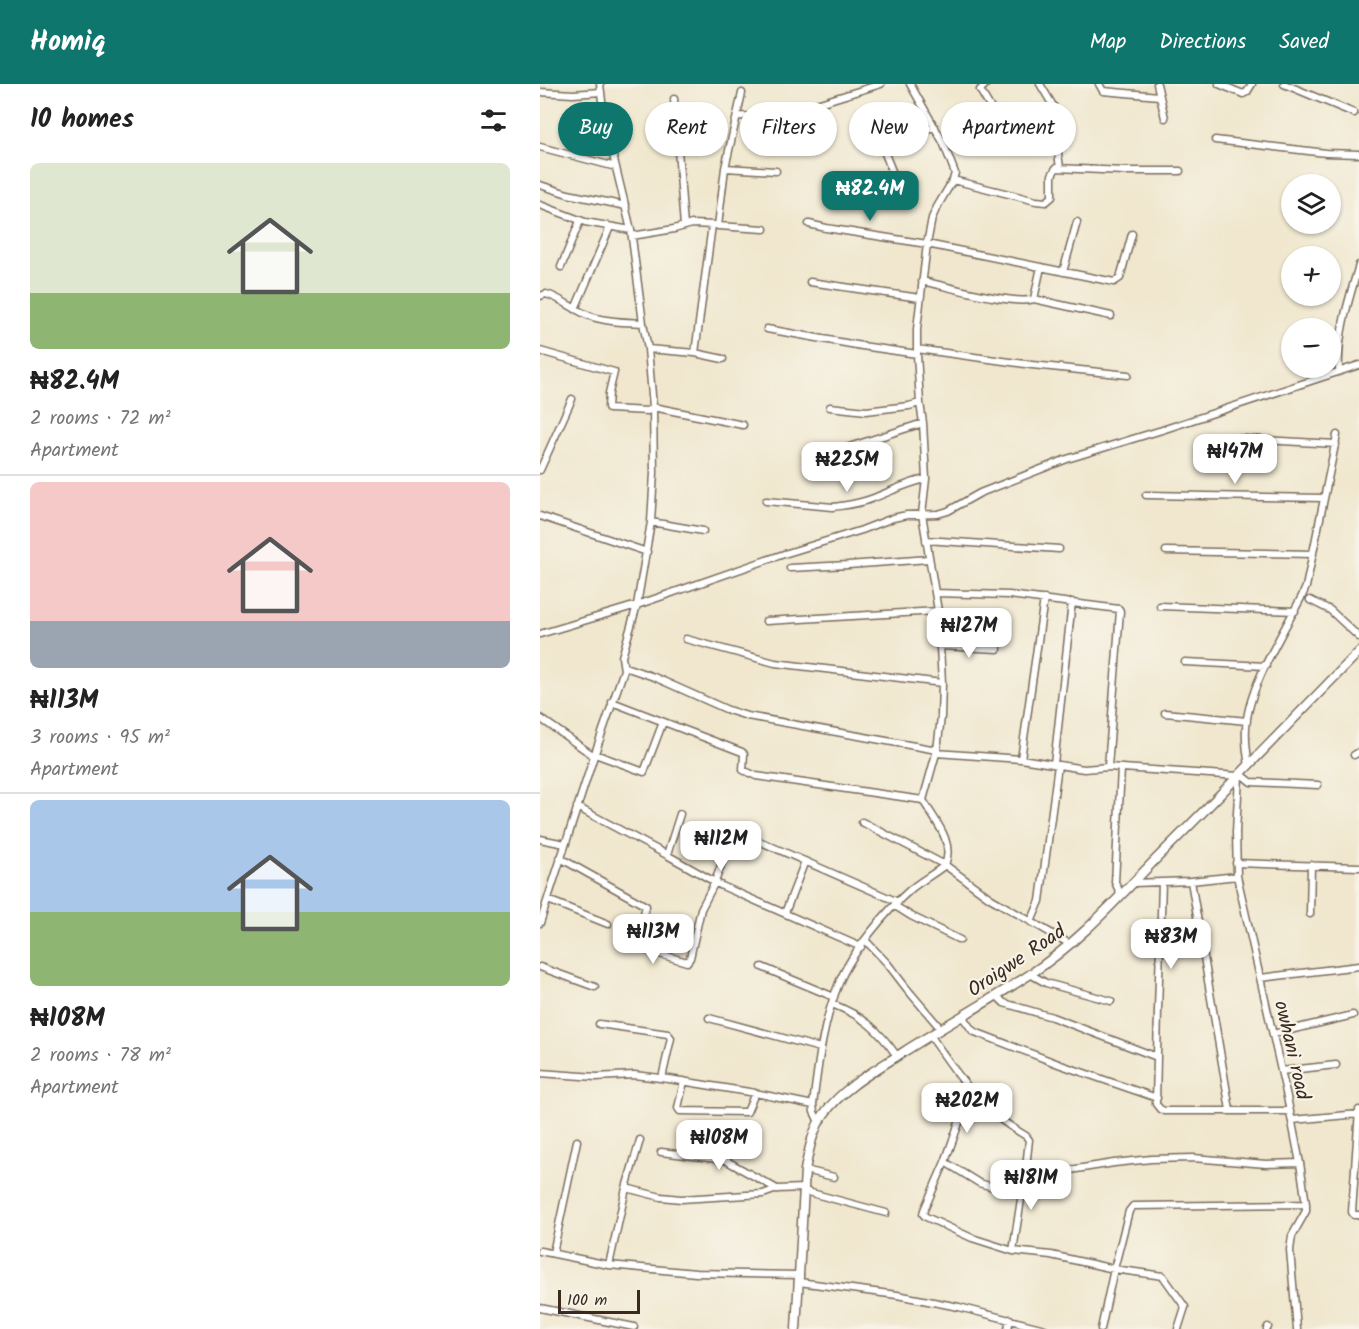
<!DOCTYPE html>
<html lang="en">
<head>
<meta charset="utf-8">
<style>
	:root { --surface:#fff; --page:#f2f2f2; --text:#222; --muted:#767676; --line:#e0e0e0; --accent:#0f766e }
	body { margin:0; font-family:Kalam,sans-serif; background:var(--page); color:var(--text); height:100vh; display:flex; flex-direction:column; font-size:22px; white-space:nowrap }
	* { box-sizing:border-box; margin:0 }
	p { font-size:20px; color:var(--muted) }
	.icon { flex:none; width:33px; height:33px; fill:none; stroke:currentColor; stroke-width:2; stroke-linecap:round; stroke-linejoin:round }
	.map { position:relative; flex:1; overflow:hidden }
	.panel { display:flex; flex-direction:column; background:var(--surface); width:540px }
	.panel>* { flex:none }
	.top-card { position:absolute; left:18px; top:18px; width:570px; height:54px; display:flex; gap:12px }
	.controls { position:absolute; left:741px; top:90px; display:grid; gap:12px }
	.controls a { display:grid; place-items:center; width:60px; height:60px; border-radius:50%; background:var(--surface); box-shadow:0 2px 4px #0004; font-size:30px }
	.scale { position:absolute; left:18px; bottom:15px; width:82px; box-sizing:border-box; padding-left:6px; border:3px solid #3b2a1e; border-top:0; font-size:16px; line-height:21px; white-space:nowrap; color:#3b2a1e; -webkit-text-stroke:4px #f7f3e8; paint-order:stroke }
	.price { position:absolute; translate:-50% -51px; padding:0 14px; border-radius:12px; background:#fff; color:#222; font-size:20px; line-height:39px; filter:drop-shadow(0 2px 3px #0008) }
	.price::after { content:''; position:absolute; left:50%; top:36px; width:18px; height:14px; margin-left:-9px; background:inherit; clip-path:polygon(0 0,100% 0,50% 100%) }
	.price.current { background:var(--accent); color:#fff }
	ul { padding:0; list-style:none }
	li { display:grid; align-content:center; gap:12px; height:318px; padding:0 30px }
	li+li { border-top:2px solid var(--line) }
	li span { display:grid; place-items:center; height:186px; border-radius:9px; color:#555 }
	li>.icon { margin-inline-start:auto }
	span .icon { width:108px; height:108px; fill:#fffc; stroke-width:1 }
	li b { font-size:26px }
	h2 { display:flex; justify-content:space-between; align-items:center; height:72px; padding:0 30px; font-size:26px }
	.chip { padding:0 21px; border-radius:27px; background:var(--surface); box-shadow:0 2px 4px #0004; font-size:21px; line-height:54px }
	.chip.current { background:var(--accent); color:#fff }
	header { display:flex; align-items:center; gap:36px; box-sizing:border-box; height:84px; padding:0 30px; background:var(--accent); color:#fff }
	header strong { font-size:28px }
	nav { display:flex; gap:33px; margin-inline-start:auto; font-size:21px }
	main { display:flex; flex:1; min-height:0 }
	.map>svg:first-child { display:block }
</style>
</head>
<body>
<header>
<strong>Homiq</strong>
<nav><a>Map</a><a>Directions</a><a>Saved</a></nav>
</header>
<main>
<section class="panel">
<h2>10 homes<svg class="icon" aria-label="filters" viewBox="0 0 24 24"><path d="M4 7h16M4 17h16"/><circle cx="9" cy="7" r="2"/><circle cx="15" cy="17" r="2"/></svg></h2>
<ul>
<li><span style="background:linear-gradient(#dfe7d0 70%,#8fb573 0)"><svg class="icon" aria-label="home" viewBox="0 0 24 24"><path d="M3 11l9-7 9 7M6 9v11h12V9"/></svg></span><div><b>₦82.4M</b><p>2 rooms · 72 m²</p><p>Apartment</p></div></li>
<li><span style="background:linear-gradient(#f6c9c9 75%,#9aa5b1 0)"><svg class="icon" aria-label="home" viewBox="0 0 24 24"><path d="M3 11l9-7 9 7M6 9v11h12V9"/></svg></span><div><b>₦113M</b><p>3 rooms · 95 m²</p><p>Apartment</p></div></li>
<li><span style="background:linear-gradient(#a9c7e8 60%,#8fb573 0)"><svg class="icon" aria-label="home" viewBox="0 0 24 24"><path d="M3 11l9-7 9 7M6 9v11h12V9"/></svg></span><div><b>₦108M</b><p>2 rooms · 78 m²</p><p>Apartment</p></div></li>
</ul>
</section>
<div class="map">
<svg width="819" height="1245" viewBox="0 0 819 1245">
	<rect width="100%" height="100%" fill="#f7f3e8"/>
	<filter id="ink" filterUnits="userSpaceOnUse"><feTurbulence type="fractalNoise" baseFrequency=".0167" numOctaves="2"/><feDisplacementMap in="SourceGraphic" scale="12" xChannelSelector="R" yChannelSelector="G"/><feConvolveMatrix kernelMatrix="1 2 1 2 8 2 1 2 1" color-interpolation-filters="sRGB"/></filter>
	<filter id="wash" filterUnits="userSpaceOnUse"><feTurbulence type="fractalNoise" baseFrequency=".008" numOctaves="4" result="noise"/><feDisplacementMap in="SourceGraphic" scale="24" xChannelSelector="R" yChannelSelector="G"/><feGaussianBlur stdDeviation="1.35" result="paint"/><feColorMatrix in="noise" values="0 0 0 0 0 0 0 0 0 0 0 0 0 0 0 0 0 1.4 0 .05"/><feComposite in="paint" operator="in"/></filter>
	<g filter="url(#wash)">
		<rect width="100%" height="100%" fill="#f0e7ce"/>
	</g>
	<g filter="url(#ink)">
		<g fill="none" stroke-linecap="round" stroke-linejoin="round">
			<g stroke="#7a6c5c" stroke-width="9">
				<path id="street" d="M500,0L521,35V39L515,48L520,84
					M559,0L563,7L619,12
					M617,0L625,34
					M679,0L703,10L707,8L712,0
					M744,0L814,29
					M0,8L33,10L61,8
					M202,9L185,84L178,142L224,145
					M134,15L144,142
					M197,32L222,33L244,30L341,0
					M136,42L158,41
					M675,56L786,69L819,70
					M340,57L354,92
					M337,58L353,53L395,43
					M403,58L451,35L453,32V28L440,6L446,0
					M0,63L76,83
					M185,84L236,87
					M413,96L496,117L506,118L512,113V91L516,84L585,87H640
					M0,101L28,110L86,122
					M0,121L45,138L91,146
					M269,140L286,144L387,160L574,198L580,194L592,150
					M92,152L134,145L152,140L174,141
					M21,183L40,137
					M523,188L537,138
					M382,197C405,202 475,222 494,215L501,183
					M270,198L380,214
					M0,212L6,210C21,214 34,226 50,232C66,238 86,238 103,239
					M494,215L571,232
					M35,225L70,143
					M227,245L322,262L377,270
					M108,265L155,269L183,275
					M377,265L492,281L588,291
					M0,267L74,288L69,309L68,323L69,325L108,327L113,323L203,341
					M155,269L172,141
					M799,287C797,251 809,215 819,181
					M290,323L326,327L369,322L380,319
					M687,354L796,360
					M306,364L383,339
					M0,386L32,315
					M606,411L784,414
					M226,417L293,423C306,421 319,420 331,415C350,408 366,399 386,395
					M0,432L107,468
					M111,438L163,447
					M386,456L519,465
					M626,467L773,470
					M250,484L308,481L389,475
					M395,509L469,511L579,525L580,527L568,683
					M770,516L790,526L819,553
					M620,522L755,527
					M226,537L398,527
					M0,550L97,521L244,470L322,446L353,434L367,431L398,430L408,427L440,409L527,375L622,346L819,281
					M146,555L235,579L402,599
					M401,562L458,565
					M645,578L726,582
					M85,583L114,593L188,626L207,632L397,666
					M72,618L202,668L204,670L203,686L216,692L383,716
					M625,629L707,637
					M0,634L54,672
					M396,669L481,675L544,685L568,683L699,692L696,748L697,792L747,1013L760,1079L766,1120V1127L752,1152L750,1166L757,1245
					M55,670L104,688L123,638
					M814,671L819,668
					M481,675L504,515
					M514,680L532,518
					M709,682C707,670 705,657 706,644C708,603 743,549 762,512L766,503L797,351
					M581,685L575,798L581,811
					M701,690L711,698L778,701
					M37,723L127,771L182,802L321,863
					M322,738L405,781L450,814L530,860
					M0,755L25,760
					M127,771L140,730
					M20,774L106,822L95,863
					M696,779L819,783
					M651,797L690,1026
					M622,798L618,926L616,1020L620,1025L624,1027H750
					M593,799L651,797L697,792
					M8,816L68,840
					M355,822L371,832L420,856
					M245,829L265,777
					M770,830L771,781
					M491,838L500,817L518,681
					M0,839L54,672L84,586L82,573L97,521L111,438L114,389L113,323L108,265L103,239L91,146L64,34L60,0
					M326,857L347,879L367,905L401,945
					M82,859L147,878L150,874L161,825L175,798L193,748L196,747L358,818
					M0,883L55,903
					M222,883L294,913
					M490,890L506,899L571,917
					M720,894L819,882
					M456,911L464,919L512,933L617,973
					M292,920C323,932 338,945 357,972
					M422,932L432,946L435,948L521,981L617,1014
					M169,934L280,964
					M59,940L128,950L131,954L122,994
					M733,950L813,931
					M390,951C409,978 427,1006 452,1028C462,1038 475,1045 486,1052L489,1056L486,1083L473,1167
					M741,987L796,981
					M0,989L56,993L94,991L129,995L215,1009L273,1021
					M144,997L138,1024L140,1027L207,1028L215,1009
					M438,1014L420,1036L405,1078L384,1126L383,1130L386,1133L432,1154L473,1167L511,1171L574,1185L623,1192L645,1223L638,1245
					M819,1026L812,1128L814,1131H819
					M752,1036L819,1030
					M279,1038L274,1028L273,1021C278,980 283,938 299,899C311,869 347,826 371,805C382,796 394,790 405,781C415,757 394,736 383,716L397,666L401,633L402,599L398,527L382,430L386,395L383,339L380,319L377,270V245L387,160L392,134L397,123L413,96L415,89L403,58L370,0
					M121,1068L185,1076L237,1105
					M405,1078L439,1099L481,1111
					M486,1083L530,1086L574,1079L611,1075L653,1074L726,1080L760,1079
					M265,1086L294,1093
					M86,1104L121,1113L141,1115L223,1110L237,1105L264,1104
					M264,1107L346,1129
					M0,1167L69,1181L156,1189L260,1191
					M13,1169L37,1057
					M69,1181L86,1104L100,1056
					M259,1198L357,1211L419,1223L505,1245
					M0,1224L94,1243
					M468,1245L470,1235
					M561,1245L574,1185L589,1127L593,1122L766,1120
					M727,1245L728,1243"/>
			</g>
			<g stroke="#7a6c5c" stroke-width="11">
				<path id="secondary" d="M256,1245L265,1086C269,1067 272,1046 284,1030C304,1003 334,987 362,969C404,942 448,918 489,891C538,859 575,817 616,775C685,707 751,637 819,568"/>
			</g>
			<use href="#street" stroke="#fff" stroke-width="6"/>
			<use href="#secondary" stroke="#fff" stroke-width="8"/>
		</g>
	</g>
	<g text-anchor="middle" stroke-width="4.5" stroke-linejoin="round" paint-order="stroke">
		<g font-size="20" fill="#3b2a1e" stroke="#f7f3e8">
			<text transform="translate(476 876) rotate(-34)" y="7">Oroigwe Road</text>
			<text transform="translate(753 966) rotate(77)" y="7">owhani road</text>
		</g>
	</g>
</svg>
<div class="controls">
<a><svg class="icon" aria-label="layers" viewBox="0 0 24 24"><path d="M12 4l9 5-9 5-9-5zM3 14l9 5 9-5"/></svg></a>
<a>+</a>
<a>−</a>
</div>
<div class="scale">100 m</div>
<b class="price current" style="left:330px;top:138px">₦82.4M</b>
<b class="price" style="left:695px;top:401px">₦147M</b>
<b class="price" style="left:307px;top:409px">₦225M</b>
<b class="price" style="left:429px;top:575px">₦127M</b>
<b class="price" style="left:181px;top:788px">₦112M</b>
<b class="price" style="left:113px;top:881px">₦113M</b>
<b class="price" style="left:631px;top:886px">₦83M</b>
<b class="price" style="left:427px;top:1050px">₦202M</b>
<b class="price" style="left:179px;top:1087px">₦108M</b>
<b class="price" style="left:491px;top:1127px">₦181M</b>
<div class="top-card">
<a class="chip current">Buy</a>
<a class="chip">Rent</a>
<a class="chip">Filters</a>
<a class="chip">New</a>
<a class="chip">Apartment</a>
</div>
</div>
</main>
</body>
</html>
